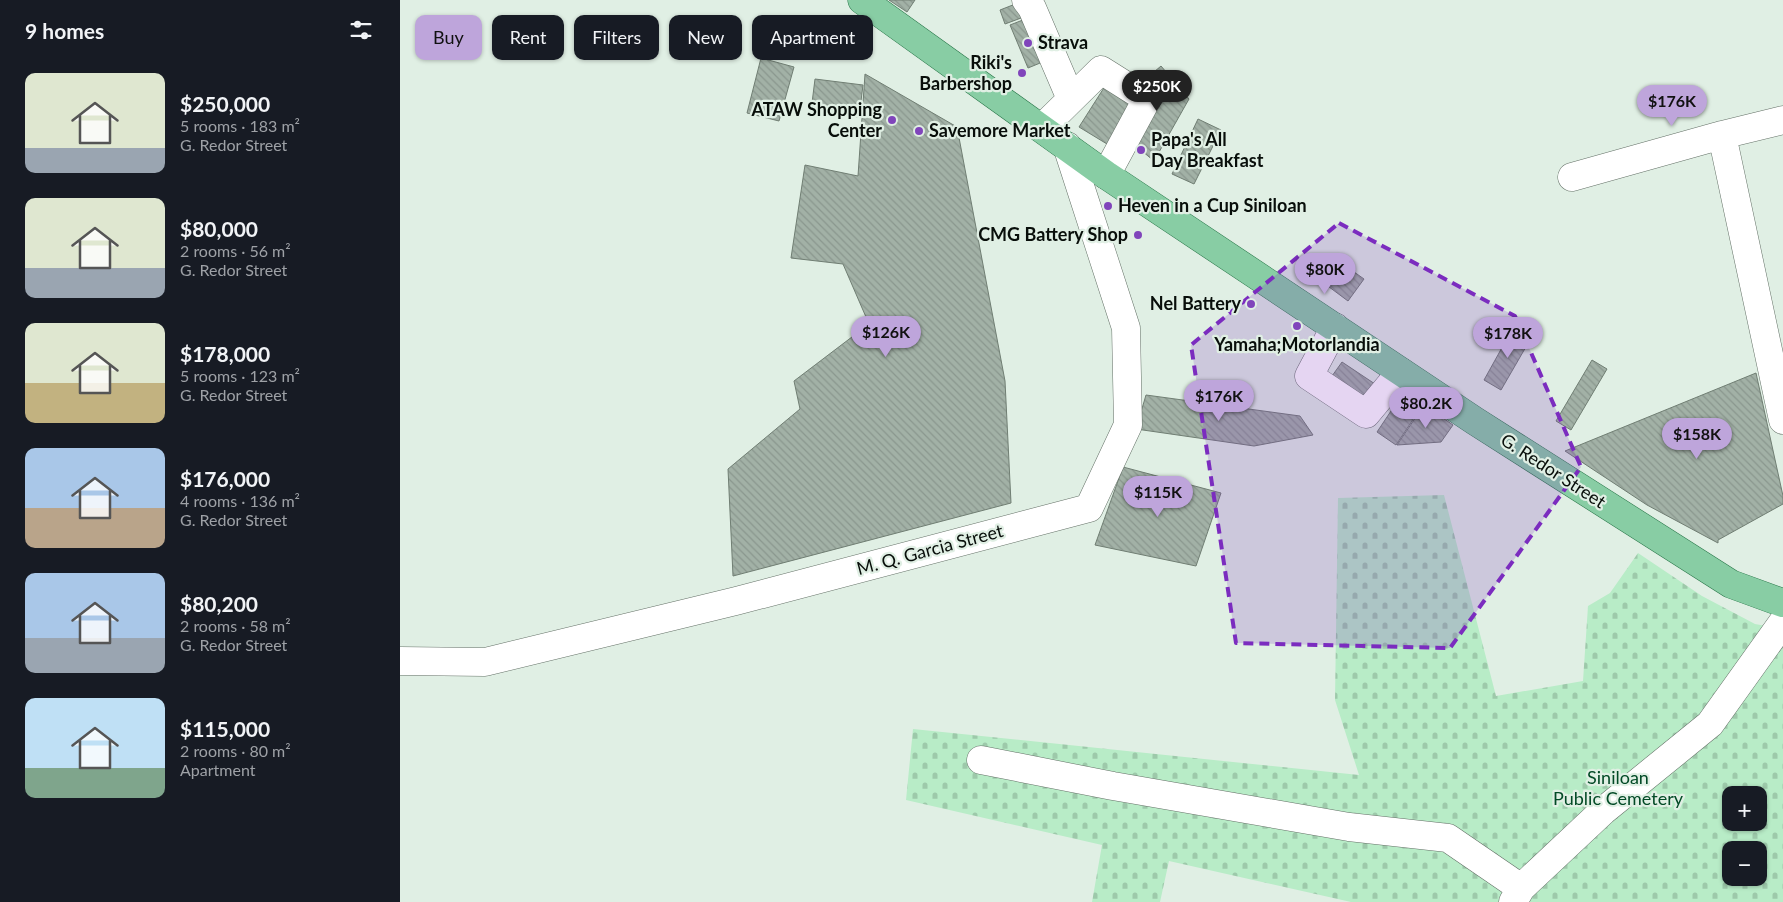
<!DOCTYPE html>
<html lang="en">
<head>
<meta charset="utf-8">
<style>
	:root { --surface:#171b24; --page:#242831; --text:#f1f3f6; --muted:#9ea1a6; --accent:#bea5db }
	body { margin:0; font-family:Lato,sans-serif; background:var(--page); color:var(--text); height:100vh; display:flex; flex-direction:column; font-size:19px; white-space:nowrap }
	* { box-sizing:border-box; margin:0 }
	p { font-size:16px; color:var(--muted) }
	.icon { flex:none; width:28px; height:28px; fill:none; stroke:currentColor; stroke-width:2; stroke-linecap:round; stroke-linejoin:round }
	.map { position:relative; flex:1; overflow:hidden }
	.sheet { display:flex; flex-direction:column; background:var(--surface); width:400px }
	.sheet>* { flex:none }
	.banner { position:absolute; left:15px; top:15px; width:475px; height:45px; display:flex; gap:10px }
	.controls { position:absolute; left:1322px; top:786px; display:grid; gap:10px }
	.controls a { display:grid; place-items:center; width:45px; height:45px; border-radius:10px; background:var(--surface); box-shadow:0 1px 4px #0004; font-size:25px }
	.price { position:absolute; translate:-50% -42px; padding:0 11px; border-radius:18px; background:var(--accent); color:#111; font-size:16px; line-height:32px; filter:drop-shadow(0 1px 2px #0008) }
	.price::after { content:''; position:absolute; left:50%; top:30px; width:15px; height:11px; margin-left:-8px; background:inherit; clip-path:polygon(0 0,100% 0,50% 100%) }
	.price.on { background:#222; color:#fff }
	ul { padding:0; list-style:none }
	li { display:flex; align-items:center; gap:15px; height:125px; padding:0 25px }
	li span { display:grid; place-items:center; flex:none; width:140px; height:100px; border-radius:10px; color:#555 }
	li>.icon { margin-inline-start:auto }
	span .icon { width:60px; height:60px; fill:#fffc; stroke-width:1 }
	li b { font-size:21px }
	h2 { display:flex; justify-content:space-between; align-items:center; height:60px; padding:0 25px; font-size:21px }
	.chip { padding:0 18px; border-radius:10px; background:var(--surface); box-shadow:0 1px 4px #0004; font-size:18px; line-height:45px }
	.chip.on { background:var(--accent); color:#111 }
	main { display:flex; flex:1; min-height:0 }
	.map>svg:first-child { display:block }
</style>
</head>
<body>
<main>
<section class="sheet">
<h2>9 homes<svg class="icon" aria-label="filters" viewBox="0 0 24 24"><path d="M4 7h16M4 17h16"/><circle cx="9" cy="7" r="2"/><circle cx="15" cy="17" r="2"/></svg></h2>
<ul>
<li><span style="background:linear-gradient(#dfe7d0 75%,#9aa5b1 0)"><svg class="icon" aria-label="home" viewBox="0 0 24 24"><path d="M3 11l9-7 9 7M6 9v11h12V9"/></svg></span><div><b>$250,000</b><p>5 rooms · 183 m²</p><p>G. Redor Street</p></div></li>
<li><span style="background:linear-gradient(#dfe7d0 70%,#9aa5b1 0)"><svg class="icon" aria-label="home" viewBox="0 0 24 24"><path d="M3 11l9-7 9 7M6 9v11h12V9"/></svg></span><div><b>$80,000</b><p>2 rooms · 56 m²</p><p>G. Redor Street</p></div></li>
<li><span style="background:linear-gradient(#dfe7d0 60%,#c2b280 0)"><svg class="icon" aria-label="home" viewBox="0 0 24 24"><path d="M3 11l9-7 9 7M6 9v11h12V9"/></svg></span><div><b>$178,000</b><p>5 rooms · 123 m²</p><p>G. Redor Street</p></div></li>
<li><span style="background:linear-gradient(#a9c7e8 60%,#b9a48a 0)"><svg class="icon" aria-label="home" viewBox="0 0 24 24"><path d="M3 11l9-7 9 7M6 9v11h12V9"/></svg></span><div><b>$176,000</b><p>4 rooms · 136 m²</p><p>G. Redor Street</p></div></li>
<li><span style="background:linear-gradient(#a9c7e8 65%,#9aa5b1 0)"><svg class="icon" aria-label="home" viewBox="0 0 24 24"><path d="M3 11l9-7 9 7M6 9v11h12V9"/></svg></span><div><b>$80,200</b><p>2 rooms · 58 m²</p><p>G. Redor Street</p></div></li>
<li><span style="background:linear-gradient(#bfe0f5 70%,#7fa58c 0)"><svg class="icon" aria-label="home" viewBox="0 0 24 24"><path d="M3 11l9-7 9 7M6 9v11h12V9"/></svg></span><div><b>$115,000</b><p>2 rooms · 80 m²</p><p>Apartment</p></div></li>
</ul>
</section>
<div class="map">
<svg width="1383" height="902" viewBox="0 0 1383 902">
	<defs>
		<pattern id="cemetery-stones" width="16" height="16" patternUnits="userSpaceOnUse" patternTransform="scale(1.25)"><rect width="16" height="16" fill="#b8ecc7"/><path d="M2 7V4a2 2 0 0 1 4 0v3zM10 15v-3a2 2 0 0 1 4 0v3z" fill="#9dc9aa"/></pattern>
		<pattern id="building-back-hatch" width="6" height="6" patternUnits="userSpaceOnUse" patternTransform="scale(1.25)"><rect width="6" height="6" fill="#a2b1a6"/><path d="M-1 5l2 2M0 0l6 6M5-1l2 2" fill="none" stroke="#8a978e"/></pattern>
	</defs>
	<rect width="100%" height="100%" fill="#e0efe4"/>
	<path fill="url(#cemetery-stones)" fill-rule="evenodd" d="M1044,495L1096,696L1183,681L1188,606L1210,593L1238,553L1302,596L1355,624L1383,629V902H951L769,861L760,902H692L702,845L506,800L513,729L959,775L935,700L938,498ZM1331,795H1359V822H1331ZM1331,850H1359V878H1331Z"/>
	<path fill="url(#building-back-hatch)" stroke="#707e73" d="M489,0H515L507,12Z
		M623,1L629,15L605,24L600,10Z
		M628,18L645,61L628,68L610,25Z
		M361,58L394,67L379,121L347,113Z
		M761,66L789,99L754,161L730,141L740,84Z
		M465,74L557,127L605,381L611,503L333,576L328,469L400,409L394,381L469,324L443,264L391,258L405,165L458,176Z
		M415,79L463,85L459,117L411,111Z
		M707,83L735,101L707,144L679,127Z
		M798,119L821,130L794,184L772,174Z
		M933,257L964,279L948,301L917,278Z
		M1134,333L1101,390L1084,380L1109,335Z
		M1192,360L1207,369L1171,430L1156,421Z
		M942,362L978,386L963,408L927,383Z
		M1356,373L1383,496V504L1318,540V543L1247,505L1165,451Z
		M1003,393L1022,406L996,445L977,432Z
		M746,395L900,416L913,435L854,446L736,429Z
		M1024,405L1053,425L1041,442L997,445Z
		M723,467L821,493L796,566L695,545Z"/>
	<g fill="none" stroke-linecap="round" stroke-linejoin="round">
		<g stroke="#647167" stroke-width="29">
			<path id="minor" d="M626,0L632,8L671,99
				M642,128L701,70L747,99L706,175
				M1322,135L1383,420
				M1172,177L1322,135L1383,120
				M935,327L909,376L966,414L1001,372
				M0,661L85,662L336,601L689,508L728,425L726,328L667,146
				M581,760L713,786L949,827L1048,838L1121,888
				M1113,902L1121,888L1203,811L1310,724L1383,622"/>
		</g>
		<g stroke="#277447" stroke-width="29">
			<path id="major" d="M462,0L706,175L1075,421L1331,584L1383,603"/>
		</g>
		<use href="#minor" stroke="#fff" stroke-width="28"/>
		<use href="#major" stroke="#88cda4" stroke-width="28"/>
	</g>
	<path fill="#7b2cbf" fill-opacity="0.2" stroke="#7b2cbf" stroke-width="4" stroke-dasharray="10 6" stroke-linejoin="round" d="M939,223L1115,316L1181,467L1050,648L836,643L791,345Z"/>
	<g fill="#8045bb" stroke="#e0efe4" stroke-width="2">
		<circle cx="628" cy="43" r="5"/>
		<circle cx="622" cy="73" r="5"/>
		<circle cx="492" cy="120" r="5"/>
		<circle cx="519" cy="131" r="5"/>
		<circle cx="741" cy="150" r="5"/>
		<circle cx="708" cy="206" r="5"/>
		<circle cx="738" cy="235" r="5"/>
		<circle cx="851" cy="304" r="5"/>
		<circle cx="897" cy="326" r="5"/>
	</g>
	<g text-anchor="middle" stroke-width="4.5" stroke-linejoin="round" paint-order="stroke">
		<g font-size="18" font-weight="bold" fill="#080e0a" stroke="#e0efe4" text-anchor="start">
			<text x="638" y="49">Strava</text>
			<text x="612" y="69" text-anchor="end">Riki's<tspan x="612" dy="21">Barbershop</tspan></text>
			<text x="482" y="116" text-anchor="end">ATAW Shopping<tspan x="482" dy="21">Center</tspan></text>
			<text x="529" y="137">Savemore Market</text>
			<text x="751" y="146">Papa's All<tspan x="751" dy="21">Day Breakfast</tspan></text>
			<text x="718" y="212">Heven in a Cup Siniloan</text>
			<text x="728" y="241" text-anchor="end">CMG Battery Shop</text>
			<text x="841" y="310" text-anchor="end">Nel Battery</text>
			<text x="897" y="351" text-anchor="middle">Yamaha;Motorlandia</text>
		</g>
		<g font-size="18" fill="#080e0a" stroke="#e0efe4">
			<text transform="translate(1153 471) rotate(33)" y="6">G. Redor Street</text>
			<text transform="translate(530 550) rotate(-15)" y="6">M. Q. Garcia Street</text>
		</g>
		<g font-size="18" fill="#024a26" stroke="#e0efe4">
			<text x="1218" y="784">Siniloan<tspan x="1218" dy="21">Public Cemetery</tspan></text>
		</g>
	</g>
</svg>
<div class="controls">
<a>+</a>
<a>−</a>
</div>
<b class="price on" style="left:757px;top:112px">$250K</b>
<b class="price" style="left:1272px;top:127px">$176K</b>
<b class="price" style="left:925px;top:295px">$80K</b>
<b class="price" style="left:486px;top:358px">$126K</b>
<b class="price" style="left:1108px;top:359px">$178K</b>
<b class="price" style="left:819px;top:422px">$176K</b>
<b class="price" style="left:1026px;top:429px">$80.2K</b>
<b class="price" style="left:1297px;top:460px">$158K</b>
<b class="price" style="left:758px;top:518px">$115K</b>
<div class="banner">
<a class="chip on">Buy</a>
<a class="chip">Rent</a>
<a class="chip">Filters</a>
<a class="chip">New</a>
<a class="chip">Apartment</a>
</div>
</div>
</main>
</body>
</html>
